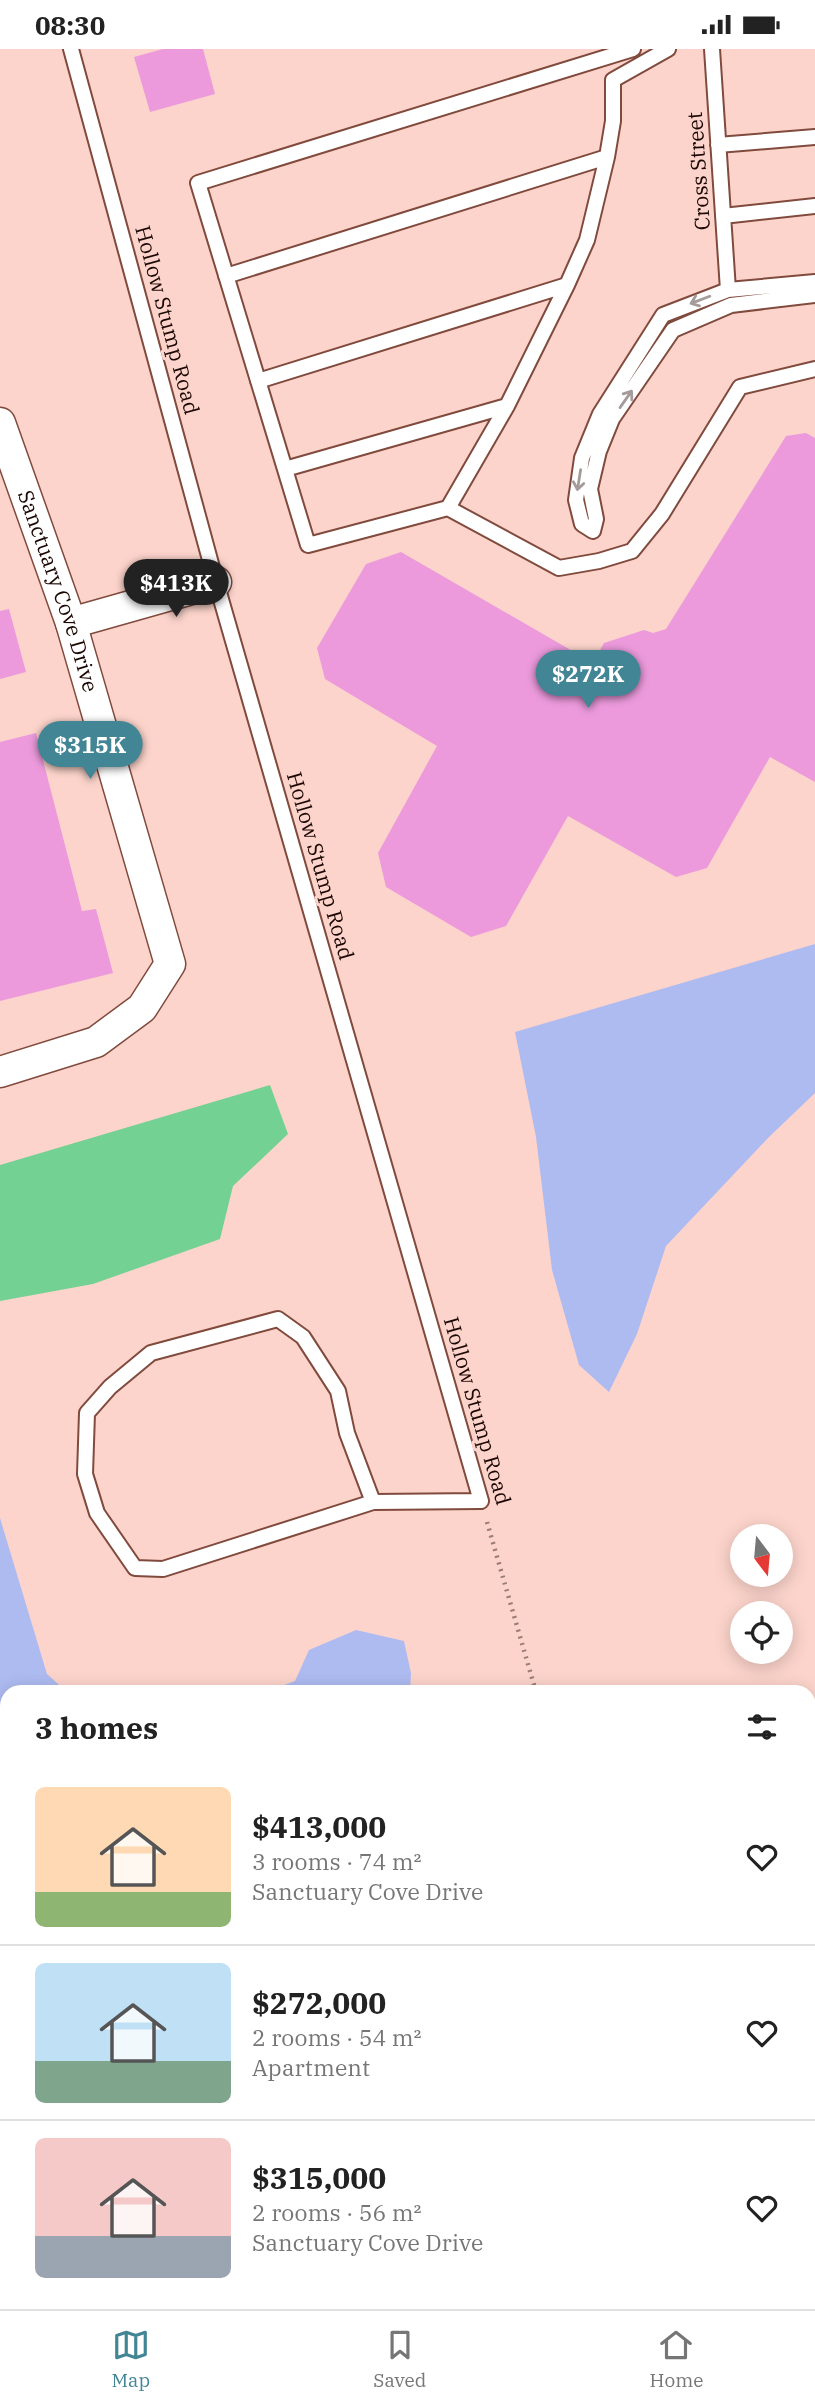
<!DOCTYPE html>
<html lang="en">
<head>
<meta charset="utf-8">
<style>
	:root { --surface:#fff; --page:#f2f2f2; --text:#222; --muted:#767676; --line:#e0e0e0; --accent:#428594 }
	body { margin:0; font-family:"IBM Plex Serif",serif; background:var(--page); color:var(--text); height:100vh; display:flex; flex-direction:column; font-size:26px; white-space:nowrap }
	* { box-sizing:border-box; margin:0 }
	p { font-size:23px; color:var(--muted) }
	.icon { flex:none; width:38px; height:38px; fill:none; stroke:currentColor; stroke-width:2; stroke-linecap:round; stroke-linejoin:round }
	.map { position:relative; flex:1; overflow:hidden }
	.side { position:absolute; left:0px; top:1636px; width:816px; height:625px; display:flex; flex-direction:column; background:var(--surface); border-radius:21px 21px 0 0; box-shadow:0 4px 18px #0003 }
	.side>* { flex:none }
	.needle { width:46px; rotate:164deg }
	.tools { position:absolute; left:730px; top:1475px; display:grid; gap:14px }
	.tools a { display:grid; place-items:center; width:63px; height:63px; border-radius:50%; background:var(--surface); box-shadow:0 4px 18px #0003; font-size:35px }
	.price { position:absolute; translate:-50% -60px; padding:0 16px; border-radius:24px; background:var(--accent); color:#fff; font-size:23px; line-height:46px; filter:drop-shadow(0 2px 4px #0008) }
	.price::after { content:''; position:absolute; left:50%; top:42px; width:21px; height:16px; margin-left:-10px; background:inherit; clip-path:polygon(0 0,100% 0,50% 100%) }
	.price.active { background:#222; color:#fff }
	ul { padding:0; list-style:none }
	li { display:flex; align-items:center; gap:21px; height:175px; padding:0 35px }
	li+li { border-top:2px solid var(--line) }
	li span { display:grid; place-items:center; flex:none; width:196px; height:140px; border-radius:10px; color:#555 }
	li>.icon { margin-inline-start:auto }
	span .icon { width:84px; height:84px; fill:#fffc; stroke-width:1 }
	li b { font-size:30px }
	h2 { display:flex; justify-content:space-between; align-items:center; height:84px; padding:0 35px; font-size:30px }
	.status { display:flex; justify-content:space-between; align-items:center; height:49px; padding:0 35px; background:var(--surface); direction:ltr }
	.status svg { height:19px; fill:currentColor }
	.tab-bar { display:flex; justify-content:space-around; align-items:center; height:98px; border-top:2px solid var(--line); background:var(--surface); font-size:19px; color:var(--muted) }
	.tab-bar a { display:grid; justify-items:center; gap:4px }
	.tab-bar .active { color:var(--accent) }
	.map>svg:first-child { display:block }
</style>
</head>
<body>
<div class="status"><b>08:30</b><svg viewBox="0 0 49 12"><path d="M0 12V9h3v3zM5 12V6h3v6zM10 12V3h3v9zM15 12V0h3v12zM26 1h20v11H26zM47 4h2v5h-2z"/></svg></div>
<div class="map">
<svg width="815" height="2260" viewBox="0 0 815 2260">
	<rect width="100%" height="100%" fill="#fcd4cb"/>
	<path fill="#72d193" d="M270,1036L288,1085L233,1137L220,1190L93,1235L0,1252V1116Z"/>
	<path fill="#aebbf1" d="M815,895V1044L769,1088L666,1197L637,1285L609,1343L579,1316L552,1221L536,1088L515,983Z
		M0,1469L47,1625L67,1643H7V1791L0,1786Z
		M356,1581L404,1592L411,1624L410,1643H265L295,1632L309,1601Z
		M409,2254H623L624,2260H406Z"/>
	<path fill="#ec9adc" d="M163,0H203L215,45L150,63L134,8Z
		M806,384L815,389V733L770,708L707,819L676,828L568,767L506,877L471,888L386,838L378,804L437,697L325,630L317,599L366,515L401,503L581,607L600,601L604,594L644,581L653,584L666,580L786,387Z
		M9,560L26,623L0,630V562Z
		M36,684L82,862L96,860L113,924L0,952V693Z
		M0,2054L7,2058V2158L0,2154Z
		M148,2254H218L220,2260H130Z"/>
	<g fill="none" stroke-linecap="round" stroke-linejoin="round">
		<g stroke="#804a3d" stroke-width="18">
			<path id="service" d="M71,0L216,533L481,1452L373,1453L163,1520L135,1519L97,1464L85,1425L87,1364L110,1338L151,1304L278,1270L303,1288L338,1342L347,1384L373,1453
				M633,0L198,134L308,496L448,459L507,357L567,236L587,191L607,108L613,72V31L668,0
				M712,0L728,241
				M718,96L815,88
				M723,167L815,157
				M226,227L607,108
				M815,233L728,241L663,266L600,365L582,409L576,451L582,475L593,482L596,470L590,440L599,402L612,370L673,281L731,256L815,246
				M258,332L567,236
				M285,420L507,357
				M448,459L559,519L599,512L632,502L662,465L740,338L815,320"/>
		</g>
		<g stroke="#804a3d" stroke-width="33">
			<g id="minor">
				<path id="s1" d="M0,374L71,574L170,915L142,959L96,993L0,1023"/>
				<path d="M71,574L216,533"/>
				<path d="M0,1987L7,1991"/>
				<path d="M280,2254L282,2260"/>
			</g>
		</g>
		<path stroke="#9c7d76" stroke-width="4.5" stroke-dasharray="2 5" stroke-linecap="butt" d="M487,1473L536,1643
			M712,2254L714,2260"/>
		<use href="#service" stroke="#fff" stroke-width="14"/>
		<use href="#minor" stroke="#fff" stroke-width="30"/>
	</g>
	<defs><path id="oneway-shaft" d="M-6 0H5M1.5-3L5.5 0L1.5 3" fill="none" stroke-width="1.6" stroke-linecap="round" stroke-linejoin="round" transform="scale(1.75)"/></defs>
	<g stroke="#a49c9a">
		<use href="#oneway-shaft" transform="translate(700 251) rotate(159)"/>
		<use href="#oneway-shaft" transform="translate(626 350) rotate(-55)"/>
		<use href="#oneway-shaft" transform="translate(579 431) rotate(99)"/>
	</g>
	<g text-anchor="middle" stroke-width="6" stroke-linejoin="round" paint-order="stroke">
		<g font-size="21" fill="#1b0703" stroke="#fcd4cb">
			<text transform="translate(699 122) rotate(-94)" y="7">Cross Street</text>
			<text transform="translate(167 271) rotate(75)" y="7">Hollow Stump Road</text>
			<text dy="7" stroke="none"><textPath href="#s1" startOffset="178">Sanctuary Cove Drive</textPath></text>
			<text transform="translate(320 817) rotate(74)" y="7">Hollow Stump Road</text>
			<text transform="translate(477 1362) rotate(74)" y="7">Hollow Stump Road</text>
		</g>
	</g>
</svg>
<div class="tools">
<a><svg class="needle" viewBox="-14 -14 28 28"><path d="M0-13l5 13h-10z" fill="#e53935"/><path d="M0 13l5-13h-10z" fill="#767676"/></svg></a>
<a><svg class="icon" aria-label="locate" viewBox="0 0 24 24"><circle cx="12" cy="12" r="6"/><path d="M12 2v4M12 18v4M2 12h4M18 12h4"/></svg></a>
</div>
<b class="price active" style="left:176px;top:570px">$413K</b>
<b class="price" style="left:588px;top:661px">$272K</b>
<b class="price" style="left:90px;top:732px">$315K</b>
<section class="side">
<h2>3 homes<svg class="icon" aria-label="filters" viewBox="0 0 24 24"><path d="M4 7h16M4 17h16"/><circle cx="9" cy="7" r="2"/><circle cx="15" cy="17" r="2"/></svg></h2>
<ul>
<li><span style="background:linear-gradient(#ffd9b3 75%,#8fb573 0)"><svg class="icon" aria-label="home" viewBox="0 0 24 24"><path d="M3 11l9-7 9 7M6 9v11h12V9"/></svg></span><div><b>$413,000</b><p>3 rooms · 74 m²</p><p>Sanctuary Cove Drive</p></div><svg class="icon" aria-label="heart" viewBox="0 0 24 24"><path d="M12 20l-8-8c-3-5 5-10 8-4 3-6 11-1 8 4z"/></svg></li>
<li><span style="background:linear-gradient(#bfe0f5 70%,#7fa58c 0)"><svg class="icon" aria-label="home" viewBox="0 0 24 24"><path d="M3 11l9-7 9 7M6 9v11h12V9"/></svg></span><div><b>$272,000</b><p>2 rooms · 54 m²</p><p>Apartment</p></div><svg class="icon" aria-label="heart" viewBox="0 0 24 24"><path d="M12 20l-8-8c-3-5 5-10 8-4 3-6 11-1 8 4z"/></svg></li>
<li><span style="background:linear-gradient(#f6c9c9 70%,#9aa5b1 0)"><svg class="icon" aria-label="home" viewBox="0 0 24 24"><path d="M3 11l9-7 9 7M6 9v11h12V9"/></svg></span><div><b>$315,000</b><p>2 rooms · 56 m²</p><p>Sanctuary Cove Drive</p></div><svg class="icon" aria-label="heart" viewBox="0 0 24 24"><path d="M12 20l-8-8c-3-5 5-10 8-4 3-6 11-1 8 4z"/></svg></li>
</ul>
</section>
</div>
<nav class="tab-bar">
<a class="active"><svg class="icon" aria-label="map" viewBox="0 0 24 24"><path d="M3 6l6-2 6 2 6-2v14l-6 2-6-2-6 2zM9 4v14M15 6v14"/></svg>Map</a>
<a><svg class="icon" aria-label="saved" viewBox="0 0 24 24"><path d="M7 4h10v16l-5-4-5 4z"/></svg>Saved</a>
<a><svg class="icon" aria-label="home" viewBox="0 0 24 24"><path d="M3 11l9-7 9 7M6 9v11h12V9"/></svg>Home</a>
</nav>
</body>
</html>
